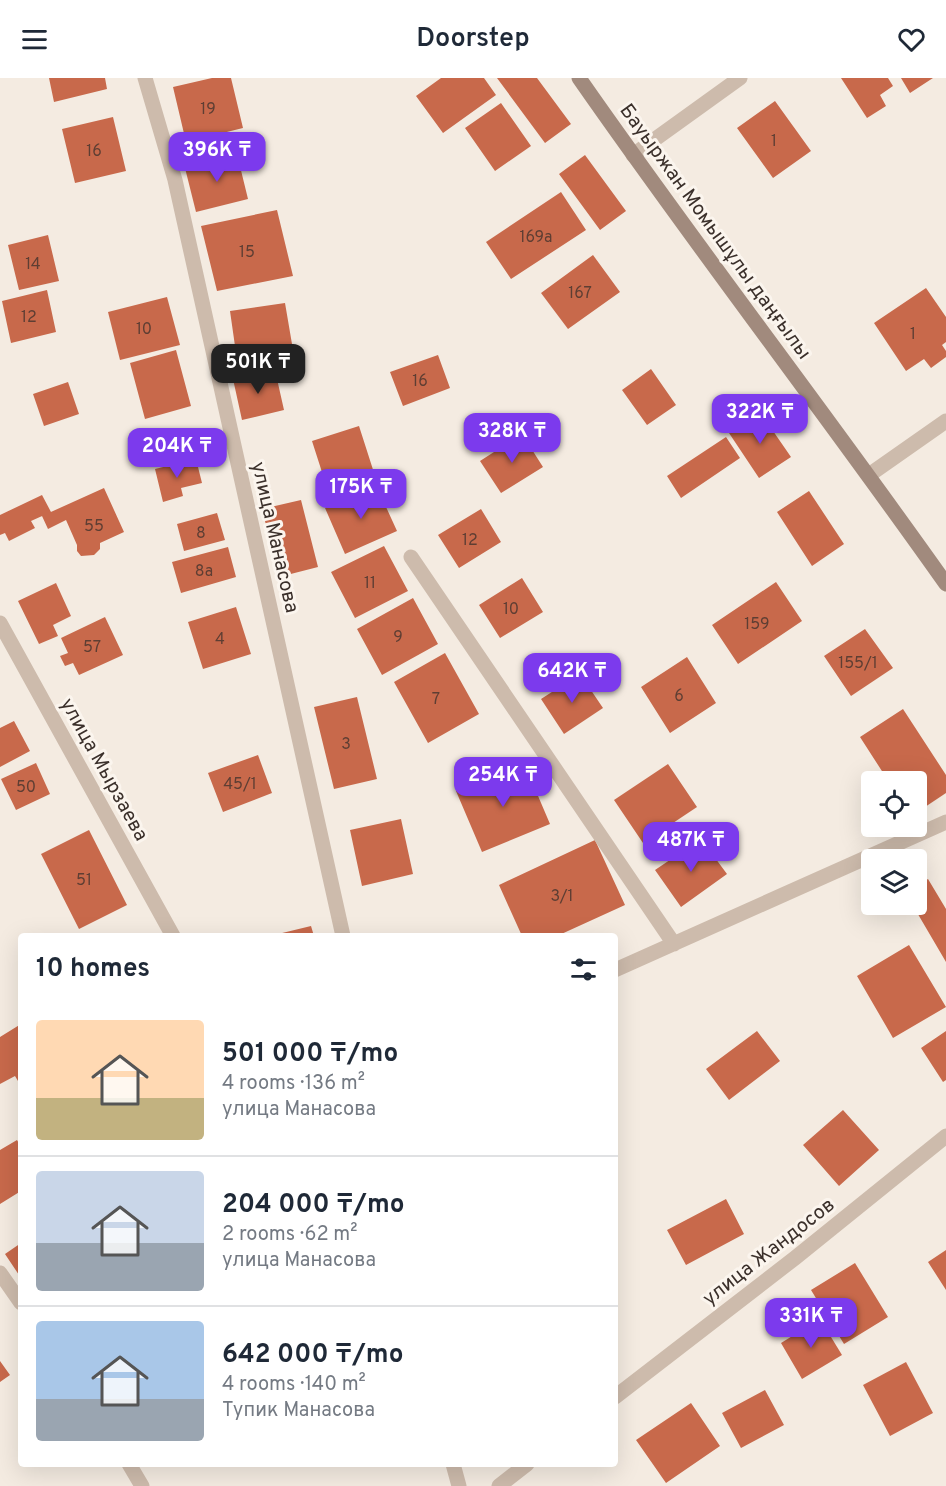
<!DOCTYPE html>
<html lang="en">
<head>
<meta charset="utf-8">
<style>
	:root { --surface:#fff; --page:#f2f2f3; --text:#1f2937; --muted:#747a83; --line:#e0e1e3; --accent:#7c3aed }
	body { margin:0; font-family:Overpass,sans-serif; background:var(--page); color:var(--text); height:100vh; display:flex; flex-direction:column; font-size:22px; white-space:nowrap }
	* { box-sizing:border-box; margin:0 }
	p { font-size:20px; color:var(--muted) }
	.icon { flex:none; width:33px; height:33px; fill:none; stroke:currentColor; stroke-width:2; stroke-linecap:round; stroke-linejoin:round }
	.map { position:relative; flex:1; overflow:hidden }
	.sheet { position:absolute; left:18px; top:855px; width:600px; height:534px; display:flex; flex-direction:column; background:var(--surface); border-radius:6px; box-shadow:0 6px 24px #0002 }
	.sheet>* { flex:none }
	.fabs { position:absolute; left:861px; top:693px; display:grid; gap:12px }
	.fabs a { display:grid; place-items:center; width:66px; height:66px; border-radius:6px; background:var(--surface); box-shadow:0 6px 24px #0002; font-size:30px }
	.price { position:absolute; translate:-50% -51px; padding:0 14px; border-radius:12px; background:var(--accent); color:#fff; font-size:20px; line-height:39px; filter:drop-shadow(0 2px 3px #0008) }
	.price::after { content:''; position:absolute; left:50%; top:36px; width:18px; height:14px; margin-left:-9px; background:inherit; clip-path:polygon(0 0,100% 0,50% 100%) }
	.price.selected { background:#222; color:#fff }
	ul { padding:0; list-style:none }
	li { display:flex; align-items:center; gap:18px; height:150px; padding:0 18px }
	li+li { border-top:2px solid var(--line) }
	li span { display:grid; place-items:center; flex:none; width:168px; height:120px; border-radius:6px; color:#555 }
	li>.icon { margin-inline-start:auto }
	span .icon { width:72px; height:72px; fill:#fffc; stroke-width:1 }
	li b { font-size:26px }
	h2 { display:flex; justify-content:space-between; align-items:center; height:72px; padding:0 18px; font-size:26px }
	header { display:flex; justify-content:space-between; align-items:center; height:78px; padding:0 18px; background:var(--surface); font-size:27px; font-weight:600 }
	.map>svg:first-child { display:block }
</style>
</head>
<body>
<header><svg class="icon" aria-label="menu" viewBox="0 0 24 24"><path d="M4 6h16M4 12h16M4 18h16"/></svg>Doorstep<svg class="icon" aria-label="heart" viewBox="0 0 24 24"><path d="M12 20l-8-8c-3-5 5-10 8-4 3-6 11-1 8 4z"/></svg></header>
<div class="map">
<svg width="946" height="1408" viewBox="0 0 946 1408">
	<rect width="100%" height="100%" fill="#f4ebe1"/>
	<path fill="#c8694b" d="M49,0H105L107,11L54,24Z
		M212,0H231L243,50L186,64L173,9Z
		M441,0H484L496,17L443,55L416,18Z
		M497,0H537L571,46L545,65Z
		M841,0H888L893,8L880,17L886,28L867,40Z
		M901,0H933L910,15Z
		M775,23L811,73L773,100L737,50Z
		M501,25L531,68L495,93L465,50Z
		M113,39L126,93L75,105L62,51Z
		M237,76L248,121L196,134L185,90Z
		M585,77L626,133L600,152L559,96Z
		M561,114L586,152L511,201L486,164Z
		M277,132L293,198L217,213L201,148Z
		M48,157L59,203L19,212L8,167Z
		M593,177L620,214L568,251L541,215Z
		M926,210L946,239V264L942,267L946,273V279L931,290L924,281L906,293L874,245Z
		M47,212L56,254L11,265L2,223Z
		M167,219L180,267L120,282L108,234Z
		M285,225L292,266L236,275L230,233Z
		M176,272L191,328L145,341L130,285Z
		M438,277L450,310L403,328L390,294Z
		M651,291L676,327L647,347L622,312Z
		M275,292L284,332L242,342L233,301Z
		M68,304L79,336L44,348L33,316Z
		M760,334L791,379L759,400L729,355Z
		M359,348L376,401L329,416L312,363Z
		M522,356L543,389L501,415L480,383Z
		M726,359L740,380L681,420L667,398Z
		M196,381L202,405L181,410L183,418L163,424L155,391Z
		M376,407L397,453L345,476L325,430Z
		M104,410L124,454L100,465V471L94,477L81,478L77,473V467L66,442L48,451L42,438Z
		M809,413L844,466L812,488L777,434Z
		M42,417L51,434L31,443L35,450L9,463L5,455L0,457V437Z
		M301,422L318,489L279,499L262,431Z
		M481,431L501,464L459,490L438,457Z
		M217,435L225,462L184,473L177,446Z
		M384,468L408,513L355,540L331,494Z
		M228,469L236,499L181,515L172,484Z
		M522,500L543,534L500,560L479,527Z
		M776,504L802,543L738,586L712,547Z
		M56,505L71,538L53,547L58,558L39,566L18,523Z
		M413,520L438,566L382,597L357,551Z
		M236,529L251,576L203,591L188,544Z
		M105,539L123,577L79,597L73,585L65,588L60,578L68,575L61,560Z
		M865,551L893,590L851,618L824,578Z
		M445,575L479,636L428,665L394,604Z
		M687,579L716,625L670,655L641,609Z
		M580,596L603,630L564,656L541,621Z
		M357,619L377,701L334,711L314,629Z
		M903,631L946,697V715L916,735V704H889L860,659Z
		M14,643L30,673L0,689V650Z
		M258,677L272,715L223,734L208,695Z
		M36,685L50,716L16,732L1,701Z
		M524,685L550,746L482,774L456,713Z
		M668,686L697,729L643,765L614,722Z
		M401,741L413,796L362,808L350,752Z
		M89,752L127,827L79,851L41,776Z
		M701,761L727,796L681,829L655,792Z
		M595,762L625,827L557,858H522L499,807Z
		M928,801L946,831V884L912,826H916V808Z
		M311,848L314,858H278V856Z
		M909,867L946,929L893,960L857,898Z
		M21,946V1008L15,998L0,1006V959Z
		M757,953L780,983L729,1022L706,991Z
		M946,953V1002L943,1004L921,970Z
		M843,1032L879,1072L839,1108L803,1067Z
		M17,1062L21,1069V1113L0,1126V1072Z
		M726,1121L744,1156L686,1187L667,1152Z
		M21,1165V1200L5,1176Z
		M946,1172V1212L928,1184Z
		M855,1185L888,1239L844,1266L811,1212Z
		M820,1241L842,1277L802,1301L781,1265Z
		M0,1283L10,1297L0,1304Z
		M906,1284L933,1335L890,1358L863,1307Z
		M765,1312L784,1347L741,1370L722,1335Z
		M691,1325L720,1368L666,1405L636,1362Z"/>
	<g fill="none" stroke-linecap="round" stroke-linejoin="round">
		<path stroke="#cdbbac" stroke-width="15" d="M145,0L175,102L343,858
			M633,77L740,0
			M869,397L946,343
			M411,479L674,866
			M0,545L173,858
			M615,892L946,744
			M0,1195L21,1225
			M615,1319L795,1180L946,1058
			M129,1386L142,1408
			M453,1386L459,1408
			M499,1408L527,1386"/>
		<path stroke="#a18a7d" stroke-width="15" d="M579,0C698,171 826,336 946,506"/>
	</g>
	<g text-anchor="middle" stroke-width="6" stroke-linejoin="round" paint-order="stroke">
		<g font-size="16" fill="#5e3e33">
			<text x="208" y="36">19</text>
			<text x="774" y="68">1</text>
			<text x="94" y="78">16</text>
			<text x="536" y="164">169а</text>
			<text x="247" y="179">15</text>
			<text x="33" y="191">14</text>
			<text x="580" y="220">167</text>
			<text x="29" y="244">12</text>
			<text x="144" y="256">10</text>
			<text x="913" y="261">1</text>
			<text x="420" y="308">16</text>
			<text x="94" y="453">55</text>
			<text x="201" y="460">8</text>
			<text x="470" y="467">12</text>
			<text x="204" y="498">8а</text>
			<text x="370" y="510">11</text>
			<text x="511" y="536">10</text>
			<text x="757" y="551">159</text>
			<text x="398" y="564">9</text>
			<text x="220" y="566">4</text>
			<text x="92" y="574">57</text>
			<text x="858" y="590">155/1</text>
			<text x="679" y="623">6</text>
			<text x="436" y="626">7</text>
			<text x="346" y="671">3</text>
			<text x="240" y="711">45/1</text>
			<text x="26" y="714">50</text>
			<text x="84" y="807">51</text>
			<text x="562" y="823">3/1</text>
		</g>
		<g font-size="20" fill="#3b302b" stroke="#fbf5ee">
			<text transform="translate(716 153) rotate(54)" y="7">Бауыржан Момышұлы даңғылы</text>
			<text transform="translate(276 459) rotate(77)" y="7">улица Манасова</text>
			<text transform="translate(105 691) rotate(61)" y="7">улица Мырзаева</text>
			<text transform="translate(768 1173) rotate(-38)" y="7">улица Жандосов</text>
		</g>
	</g>
</svg>
<div class="fabs">
<a><svg class="icon" aria-label="locate" viewBox="0 0 24 24"><circle cx="12" cy="12" r="6"/><path d="M12 2v4M12 18v4M2 12h4M18 12h4"/></svg></a>
<a><svg class="icon" aria-label="layers" viewBox="0 0 24 24"><path d="M12 4l9 5-9 5-9-5zM3 14l9 5 9-5"/></svg></a>
</div>
<b class="price" style="left:217px;top:105px">396K ₸</b>
<b class="price selected" style="left:258px;top:317px">501K ₸</b>
<b class="price" style="left:760px;top:367px">322K ₸</b>
<b class="price" style="left:512px;top:386px">328K ₸</b>
<b class="price" style="left:177px;top:401px">204K ₸</b>
<b class="price" style="left:361px;top:442px">175K ₸</b>
<b class="price" style="left:572px;top:626px">642K ₸</b>
<b class="price" style="left:503px;top:730px">254K ₸</b>
<b class="price" style="left:691px;top:795px">487K ₸</b>
<b class="price" style="left:811px;top:1271px">331K ₸</b>
<section class="sheet">
<h2>10 homes<svg class="icon" aria-label="filters" viewBox="0 0 24 24"><path d="M4 7h16M4 17h16"/><circle cx="9" cy="7" r="2"/><circle cx="15" cy="17" r="2"/></svg></h2>
<ul>
<li><span style="background:linear-gradient(#ffd9b3 65%,#c2b280 0)"><svg class="icon" aria-label="home" viewBox="0 0 24 24"><path d="M3 11l9-7 9 7M6 9v11h12V9"/></svg></span><div><b>501 000 ₸/mo</b><p>4 rooms · 136 m²</p><p>улица Манасова</p></div></li>
<li><span style="background:linear-gradient(#c9d6e8 60%,#9aa5b1 0)"><svg class="icon" aria-label="home" viewBox="0 0 24 24"><path d="M3 11l9-7 9 7M6 9v11h12V9"/></svg></span><div><b>204 000 ₸/mo</b><p>2 rooms · 62 m²</p><p>улица Манасова</p></div></li>
<li><span style="background:linear-gradient(#a9c7e8 65%,#9aa5b1 0)"><svg class="icon" aria-label="home" viewBox="0 0 24 24"><path d="M3 11l9-7 9 7M6 9v11h12V9"/></svg></span><div><b>642 000 ₸/mo</b><p>4 rooms · 140 m²</p><p>Тупик Манасова</p></div></li>
</ul>
</section>
</div>
</body>
</html>
